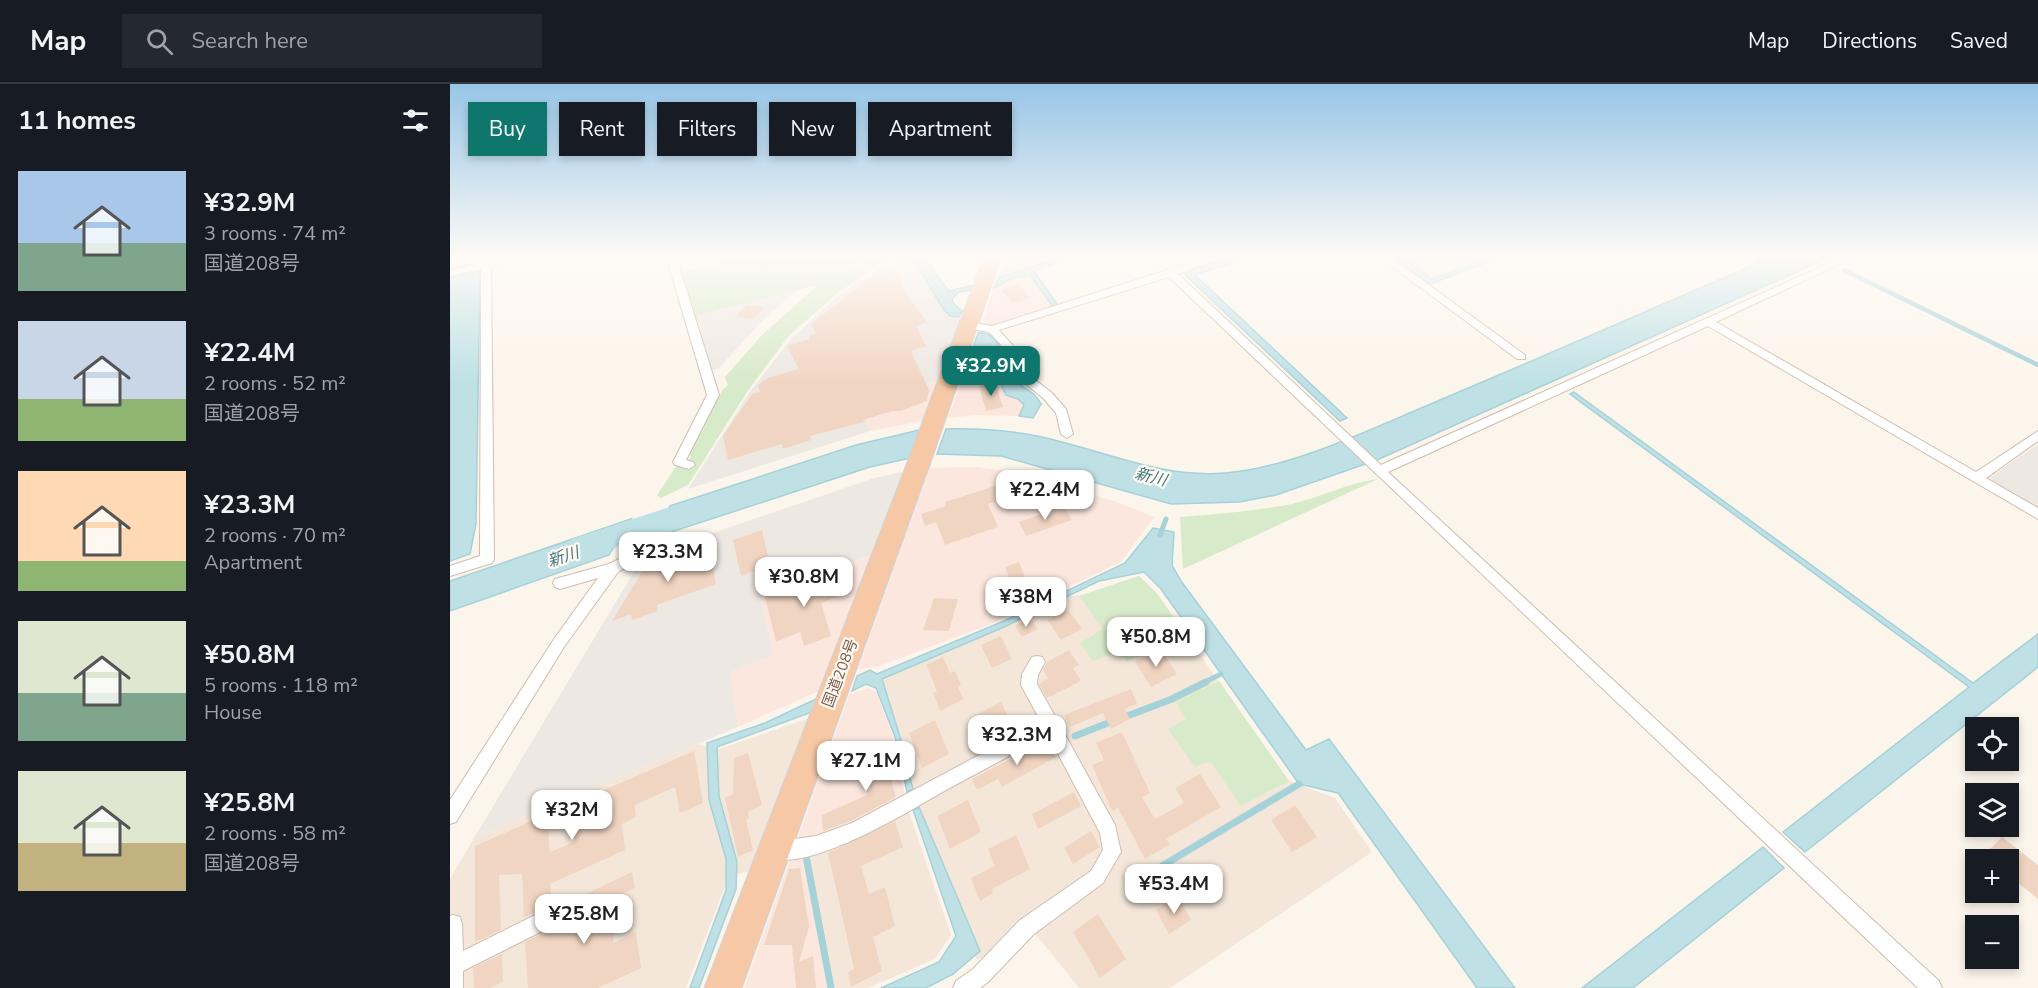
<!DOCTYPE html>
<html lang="en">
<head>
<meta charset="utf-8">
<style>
	:root { --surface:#171b24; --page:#242831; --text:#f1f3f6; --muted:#9ea1a6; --line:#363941; --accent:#0f766e }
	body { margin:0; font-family:"Nunito Sans","Noto Sans JP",sans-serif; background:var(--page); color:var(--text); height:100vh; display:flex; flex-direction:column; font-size:22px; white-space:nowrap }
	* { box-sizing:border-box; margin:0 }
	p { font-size:20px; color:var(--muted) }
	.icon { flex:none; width:33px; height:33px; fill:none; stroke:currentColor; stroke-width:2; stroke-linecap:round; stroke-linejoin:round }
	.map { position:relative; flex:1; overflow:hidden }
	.drawer { display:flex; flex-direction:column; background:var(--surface); width:450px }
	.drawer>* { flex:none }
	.top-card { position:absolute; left:18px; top:18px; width:570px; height:54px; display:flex; gap:12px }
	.controls { position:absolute; left:1515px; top:633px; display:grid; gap:12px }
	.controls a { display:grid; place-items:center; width:54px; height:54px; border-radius:0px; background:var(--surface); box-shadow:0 3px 9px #0003; font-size:30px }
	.price { position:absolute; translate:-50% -51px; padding:0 14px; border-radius:12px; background:#fff; color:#222; font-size:20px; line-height:39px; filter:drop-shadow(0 2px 3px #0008) }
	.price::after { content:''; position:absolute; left:50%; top:36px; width:18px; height:14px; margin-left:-9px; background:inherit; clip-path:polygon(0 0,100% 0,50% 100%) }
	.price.current { background:var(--accent); color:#fff }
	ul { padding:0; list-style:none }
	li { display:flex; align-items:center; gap:18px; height:150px; padding:0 18px }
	li span { display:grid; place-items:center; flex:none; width:168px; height:120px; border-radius:0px; color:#555 }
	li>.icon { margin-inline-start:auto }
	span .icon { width:72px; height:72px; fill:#fffc; stroke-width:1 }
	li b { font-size:26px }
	h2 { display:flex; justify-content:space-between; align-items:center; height:72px; padding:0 18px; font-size:26px }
	.pill { padding:0 21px; border-radius:0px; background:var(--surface); box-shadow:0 3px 9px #0003; font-size:21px; line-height:54px }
	.pill.current { background:var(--accent); color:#fff }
	header { display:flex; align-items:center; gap:36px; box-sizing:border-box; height:84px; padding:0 30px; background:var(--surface); border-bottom:2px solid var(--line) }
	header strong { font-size:28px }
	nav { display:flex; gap:33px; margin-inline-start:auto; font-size:21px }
	.search { width:420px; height:54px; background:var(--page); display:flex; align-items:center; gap:15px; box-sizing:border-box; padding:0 21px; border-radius:0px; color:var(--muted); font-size:22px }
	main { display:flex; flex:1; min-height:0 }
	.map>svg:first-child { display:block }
</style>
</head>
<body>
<header>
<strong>Map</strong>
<div class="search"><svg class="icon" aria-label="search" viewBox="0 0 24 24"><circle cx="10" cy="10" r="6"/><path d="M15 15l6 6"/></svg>Search here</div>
<nav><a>Map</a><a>Directions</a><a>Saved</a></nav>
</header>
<main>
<section class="drawer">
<h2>11 homes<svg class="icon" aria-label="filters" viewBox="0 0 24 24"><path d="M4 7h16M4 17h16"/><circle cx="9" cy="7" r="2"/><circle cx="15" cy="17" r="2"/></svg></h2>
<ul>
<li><span style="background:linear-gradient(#a9c7e8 60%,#7fa58c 0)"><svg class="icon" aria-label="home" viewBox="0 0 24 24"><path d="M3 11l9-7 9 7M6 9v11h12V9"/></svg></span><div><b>¥32.9M</b><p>3 rooms · 74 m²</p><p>国道208号</p></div></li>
<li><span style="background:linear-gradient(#c9d6e8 65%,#8fb573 0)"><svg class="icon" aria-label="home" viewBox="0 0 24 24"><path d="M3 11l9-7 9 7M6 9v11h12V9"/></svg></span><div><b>¥22.4M</b><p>2 rooms · 52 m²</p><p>国道208号</p></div></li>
<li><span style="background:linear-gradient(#ffd9b3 75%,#8fb573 0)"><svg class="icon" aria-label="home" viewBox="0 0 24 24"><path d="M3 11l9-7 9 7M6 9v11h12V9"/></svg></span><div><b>¥23.3M</b><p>2 rooms · 70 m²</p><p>Apartment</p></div></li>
<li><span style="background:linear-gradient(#dfe7d0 60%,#7fa58c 0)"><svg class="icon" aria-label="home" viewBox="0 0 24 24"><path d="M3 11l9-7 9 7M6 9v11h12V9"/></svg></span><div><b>¥50.8M</b><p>5 rooms · 118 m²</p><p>House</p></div></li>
<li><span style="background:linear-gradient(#dfe7d0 60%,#c2b280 0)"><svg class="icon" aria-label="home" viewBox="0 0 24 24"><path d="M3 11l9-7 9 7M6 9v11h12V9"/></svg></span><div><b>¥25.8M</b><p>2 rooms · 58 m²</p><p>国道208号</p></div></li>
</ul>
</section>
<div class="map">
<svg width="1588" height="904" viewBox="0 0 1588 904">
	<rect width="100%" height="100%" fill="#fcf5eb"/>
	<path fill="#f4e7d9" d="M951,172H1038L981,194Z
		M689,492L707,510L839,697L885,714L922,768L720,904H629L584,848L527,876L469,727L428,596L615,511L629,512Z
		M359,634L300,787L279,792L236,904H0V795L24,754L248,660L269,665Z
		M458,725L501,851L485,875L418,904H379L354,771Z"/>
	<path fill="#fce7df" d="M556,172H616L549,193Z
		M580,191L603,223L544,241H536L533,237L544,204L560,195Z
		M524,261L540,268L547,278L548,298L556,311L569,315L574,321L569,332L527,331L498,334Z
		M488,297L473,337L420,347L410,320Z
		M527,383L565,388L664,417L704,433L671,478L536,542L426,583L408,585L480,384Z
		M421,471L369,607L288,643L279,588L324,570L310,512Z
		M418,604L426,608L443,653L458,725L354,771L379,904H294L399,611Z"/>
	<path fill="#eee8e3" d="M448,172H459L497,232L511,235L488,297L410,320L420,347L238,405L299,309L341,255L390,210Z
		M349,204L311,238L269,284L260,287L243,232Z
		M1588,360V427L1536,396Z
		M453,388L421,471L310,512L324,570L280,588L288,643L24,754L193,473L424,394Z"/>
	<path fill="#d7eac9" d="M299,172H417L395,188L422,172H441L385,211L337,254L297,308L238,401L211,414L207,411L225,384L241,374L239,368L272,307L278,301L275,293L312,251L368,201L243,232L231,189Z
		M928,395L733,485L730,433C768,430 805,427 842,420C871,413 898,399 928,395Z
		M689,492L707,510L733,546L677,578L670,567L643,577L630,559L653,545L629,512Z
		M769,597L839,697L791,722L760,677L745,683L718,645L736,635L726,618Z"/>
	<path fill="#bfe1e6" stroke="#a5d1d8" stroke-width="1.5" d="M461,172H473L499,207L524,201L521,206L509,208L502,215L504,220L512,227L509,233L500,232L494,226Z
		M616,172H625L584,187L607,220L603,223L580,191L560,195L544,204L549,193Z
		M786,172H803L745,191L897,334L890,337L733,189Z
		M940,172H949L982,195L1043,172H1055L980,200Z
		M1324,172H1382L927,376L826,411L789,418L721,420L551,372L487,370L496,345C536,344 573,347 612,358C666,372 718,394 775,389C840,384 916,347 976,322C1087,275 1198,227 1308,179V174L1317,175Z
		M30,187L26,440L20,470L0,477V194Z
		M528,249C552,246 555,285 567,298C577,307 582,305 591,320L583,334L569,332L574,321L568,315L556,311C540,285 558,276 524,261Z
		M1124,308L1523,599L1588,550V583L1355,768L1333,748L1519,603L1120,310Z
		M469,346L460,374L420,383L200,455L220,422L406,361Z
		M181,435L159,471L0,527V497Z
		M703,444L724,448L722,481L731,497L856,666L879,655L1065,904H1027L888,709L849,700L711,505L694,488L649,497L554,543L432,595L450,653L463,705L457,708L445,653L426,604L416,600L402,607L407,592L420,586L427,590L554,537L675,479Z
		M368,614L362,628L267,663L269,712L287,778L286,805L249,904H240L276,806V775L259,716L257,659L315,639Z
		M469,723L530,867L503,890L476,904H431L489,878L506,852L463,726Z
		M1313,763L1334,784L1183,904H1132Z"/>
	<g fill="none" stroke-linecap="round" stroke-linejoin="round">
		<path stroke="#a5d1d8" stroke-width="4.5" d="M1394,186L1588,281"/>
		<path stroke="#a5d1d8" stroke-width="5" d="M710,451L716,435
			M753,599L771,590"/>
		<path stroke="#a5d1d8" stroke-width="7" d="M672,634L722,615L756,598
			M625,652L663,637
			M356,772L381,904
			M712,782L849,700"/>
		<path fill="#bfe1e6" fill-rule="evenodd" d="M250,413L260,417L265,424L260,431L133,474L122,471L118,463L122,455Z"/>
	</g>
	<path fill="#f1d5c3" d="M444,186L454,200L450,201L477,238L466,242L476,262L461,267L479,306L477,317L451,327H442L413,336L414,338L360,352L361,356L333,365L332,360L278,376L273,352L302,310L310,308L308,301L318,294L349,285L337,262L360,255L359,252L366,249L361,240L422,193Z
		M569,200L580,214L562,219L552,206Z
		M297,221L315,223L303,235L285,233Z
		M545,298L553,323L536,327L529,302Z
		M545,402L551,416L538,420L548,443L495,461L486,438L475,442L471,430L496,422L495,418Z
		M614,422L622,436L576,452L569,438Z
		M312,446L320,481L291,492L283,456Z
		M259,463L266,500L207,521L208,527L182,536L181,530L162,537L199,477L221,470L222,476Z
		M569,478L577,498L563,502L555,483Z
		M389,486L397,509L371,519L381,552L354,562L350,548L326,558L315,513Z
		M484,514L508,515L499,547L473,546Z
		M618,525L632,545L611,556L597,536Z
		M580,534L588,545L572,553L565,542Z
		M551,552L562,575L542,584L531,561Z
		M711,565L727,590L701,603L685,578Z
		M619,566L629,581L623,584L631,597L597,614L589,600L598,594L593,586L597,578Z
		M493,573L500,589L505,587L511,601L508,603L514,615L490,627L483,609L487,608L483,597L476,581Z
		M681,605L687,620L675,625L680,635L661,645L653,629L620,643L614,631Z
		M551,618L559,634L549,639L556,654L528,669L523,659L531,655L522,633Z
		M485,636L499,670L472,684L459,649Z
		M672,648L700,709L692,713L705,735L734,719L725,704L750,690L771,723L716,755L720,760L695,775L668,724L662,727L642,681L654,676L646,659Z
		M597,656L606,673L552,703L548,695L527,706L522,695Z
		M436,665L445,695L441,696L446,713L401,737L373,747L372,731L417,711L416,706L420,704L412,675Z
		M244,667L253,719L230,729L225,703L185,721L186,733L172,740L175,766L100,800L102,820L74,834L72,790L49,791L51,846L25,858V762L97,730L100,768L124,758L122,720Z
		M298,669L312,721L298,728L299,735L296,736L303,766L288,773L275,714L283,710L284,674Z
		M624,708L631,722L588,745L582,730Z
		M518,716L531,748L500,765L487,732Z
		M845,721L867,753L842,768L821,736Z
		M445,737L453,763L411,782L419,810L435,803L445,842L423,853L432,887L401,903L398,888L404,885L378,769Z
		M641,747L650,763L623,780L614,764Z
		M566,751L580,785L542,805L543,809L530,817L521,794L545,782L538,765Z
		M1552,753L1588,781V815L1558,791V776H1529Z
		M350,784L359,843L349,878L363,872L366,904H346L342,861H314L339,785Z
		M182,788L185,804L158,817L164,859L186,848L191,884L148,904H78L75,858L117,837L120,829L117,819Z
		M728,812L741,836L719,850L706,826Z
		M648,830L676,875L650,894L623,848Z
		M52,870L53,898L40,904H24L23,884Z"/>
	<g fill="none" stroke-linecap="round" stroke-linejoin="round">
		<g stroke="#cfbdb0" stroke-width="2">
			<path id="minor" d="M31,172H41V177L62,172H78L41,182L44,475L42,479L0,492V482L30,472L31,185L0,192V186L31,179Z
				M216,172H226L269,311L236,376L243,378L245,381L239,385L225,381L223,378L257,311Z
				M761,172H775L728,190L931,381L1395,172H1407L1266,238L1526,388L1588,347V357L1536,394L1588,424V435L1258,242L938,388L1489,897L1492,904H1468L719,193L549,246L565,264L579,291L602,309L616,325L623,350L617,354L611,350L606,329L594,315L570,295L555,265L539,248L517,244L512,241L517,238L542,242Z
				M928,172H939L1075,271V275H1067Z
				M1279,172H1305C1299,177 1285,177 1279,172Z
				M181,469L186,470L188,474L186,478L168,488L114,563L6,738L0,740V716L104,555L148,494L110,505L105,503L103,499L105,495L159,480Z
				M587,572L592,573L595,578L588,591L587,600L665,741L671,768L653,799L584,850L537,899L530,904H503L506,897L523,885L570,836L641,787L653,766L650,749L598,651C564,669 530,688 496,706C459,727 358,790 318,773L315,767L318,761L324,758L366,752L402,739L591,638L571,601L572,590L582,573Z
				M109,819L116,821L118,828L116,835L13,887V904H0V832L3,831L10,833L12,840L13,867Z"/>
		</g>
		<g stroke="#d9d1cd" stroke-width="3">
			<path id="trunk" d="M535,172H551L479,381L291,904H255L457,381Z"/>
		</g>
		<use href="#minor" fill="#fff" fill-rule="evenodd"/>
		<use href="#trunk" fill="#f6c8a5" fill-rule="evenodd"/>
	</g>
	<linearGradient id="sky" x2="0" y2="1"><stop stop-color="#97c6e7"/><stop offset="0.58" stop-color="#fefaf6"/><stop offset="1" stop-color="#fefaf6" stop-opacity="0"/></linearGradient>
	<rect width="1588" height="298" fill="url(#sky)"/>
	<g text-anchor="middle" stroke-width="4.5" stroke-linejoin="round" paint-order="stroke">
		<g font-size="15" fill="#775c4e" stroke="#fff9f2">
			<text transform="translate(390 589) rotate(-69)" y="5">国道208号</text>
		</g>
		<g font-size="16" font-style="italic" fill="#447983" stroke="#fff9f2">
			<text transform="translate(701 392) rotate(15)" y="6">新川</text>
			<text transform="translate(113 472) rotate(-18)" y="6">新川</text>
		</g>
	</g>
</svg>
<div class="controls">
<a><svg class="icon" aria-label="locate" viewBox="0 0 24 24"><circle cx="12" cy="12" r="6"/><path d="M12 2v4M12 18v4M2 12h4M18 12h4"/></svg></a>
<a><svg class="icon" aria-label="layers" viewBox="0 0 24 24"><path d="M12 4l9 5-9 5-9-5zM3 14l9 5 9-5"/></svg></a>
<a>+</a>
<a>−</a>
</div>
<b class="price current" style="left:541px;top:313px">¥32.9M</b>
<b class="price" style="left:595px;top:437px">¥22.4M</b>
<b class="price" style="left:218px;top:499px">¥23.3M</b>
<b class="price" style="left:354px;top:524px">¥30.8M</b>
<b class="price" style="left:576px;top:544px">¥38M</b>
<b class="price" style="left:706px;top:584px">¥50.8M</b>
<b class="price" style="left:567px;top:682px">¥32.3M</b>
<b class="price" style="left:416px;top:708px">¥27.1M</b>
<b class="price" style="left:122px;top:757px">¥32M</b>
<b class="price" style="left:724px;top:831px">¥53.4M</b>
<b class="price" style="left:134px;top:861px">¥25.8M</b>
<div class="top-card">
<a class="pill current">Buy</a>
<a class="pill">Rent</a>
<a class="pill">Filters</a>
<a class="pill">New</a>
<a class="pill">Apartment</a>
</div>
</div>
</main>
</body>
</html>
